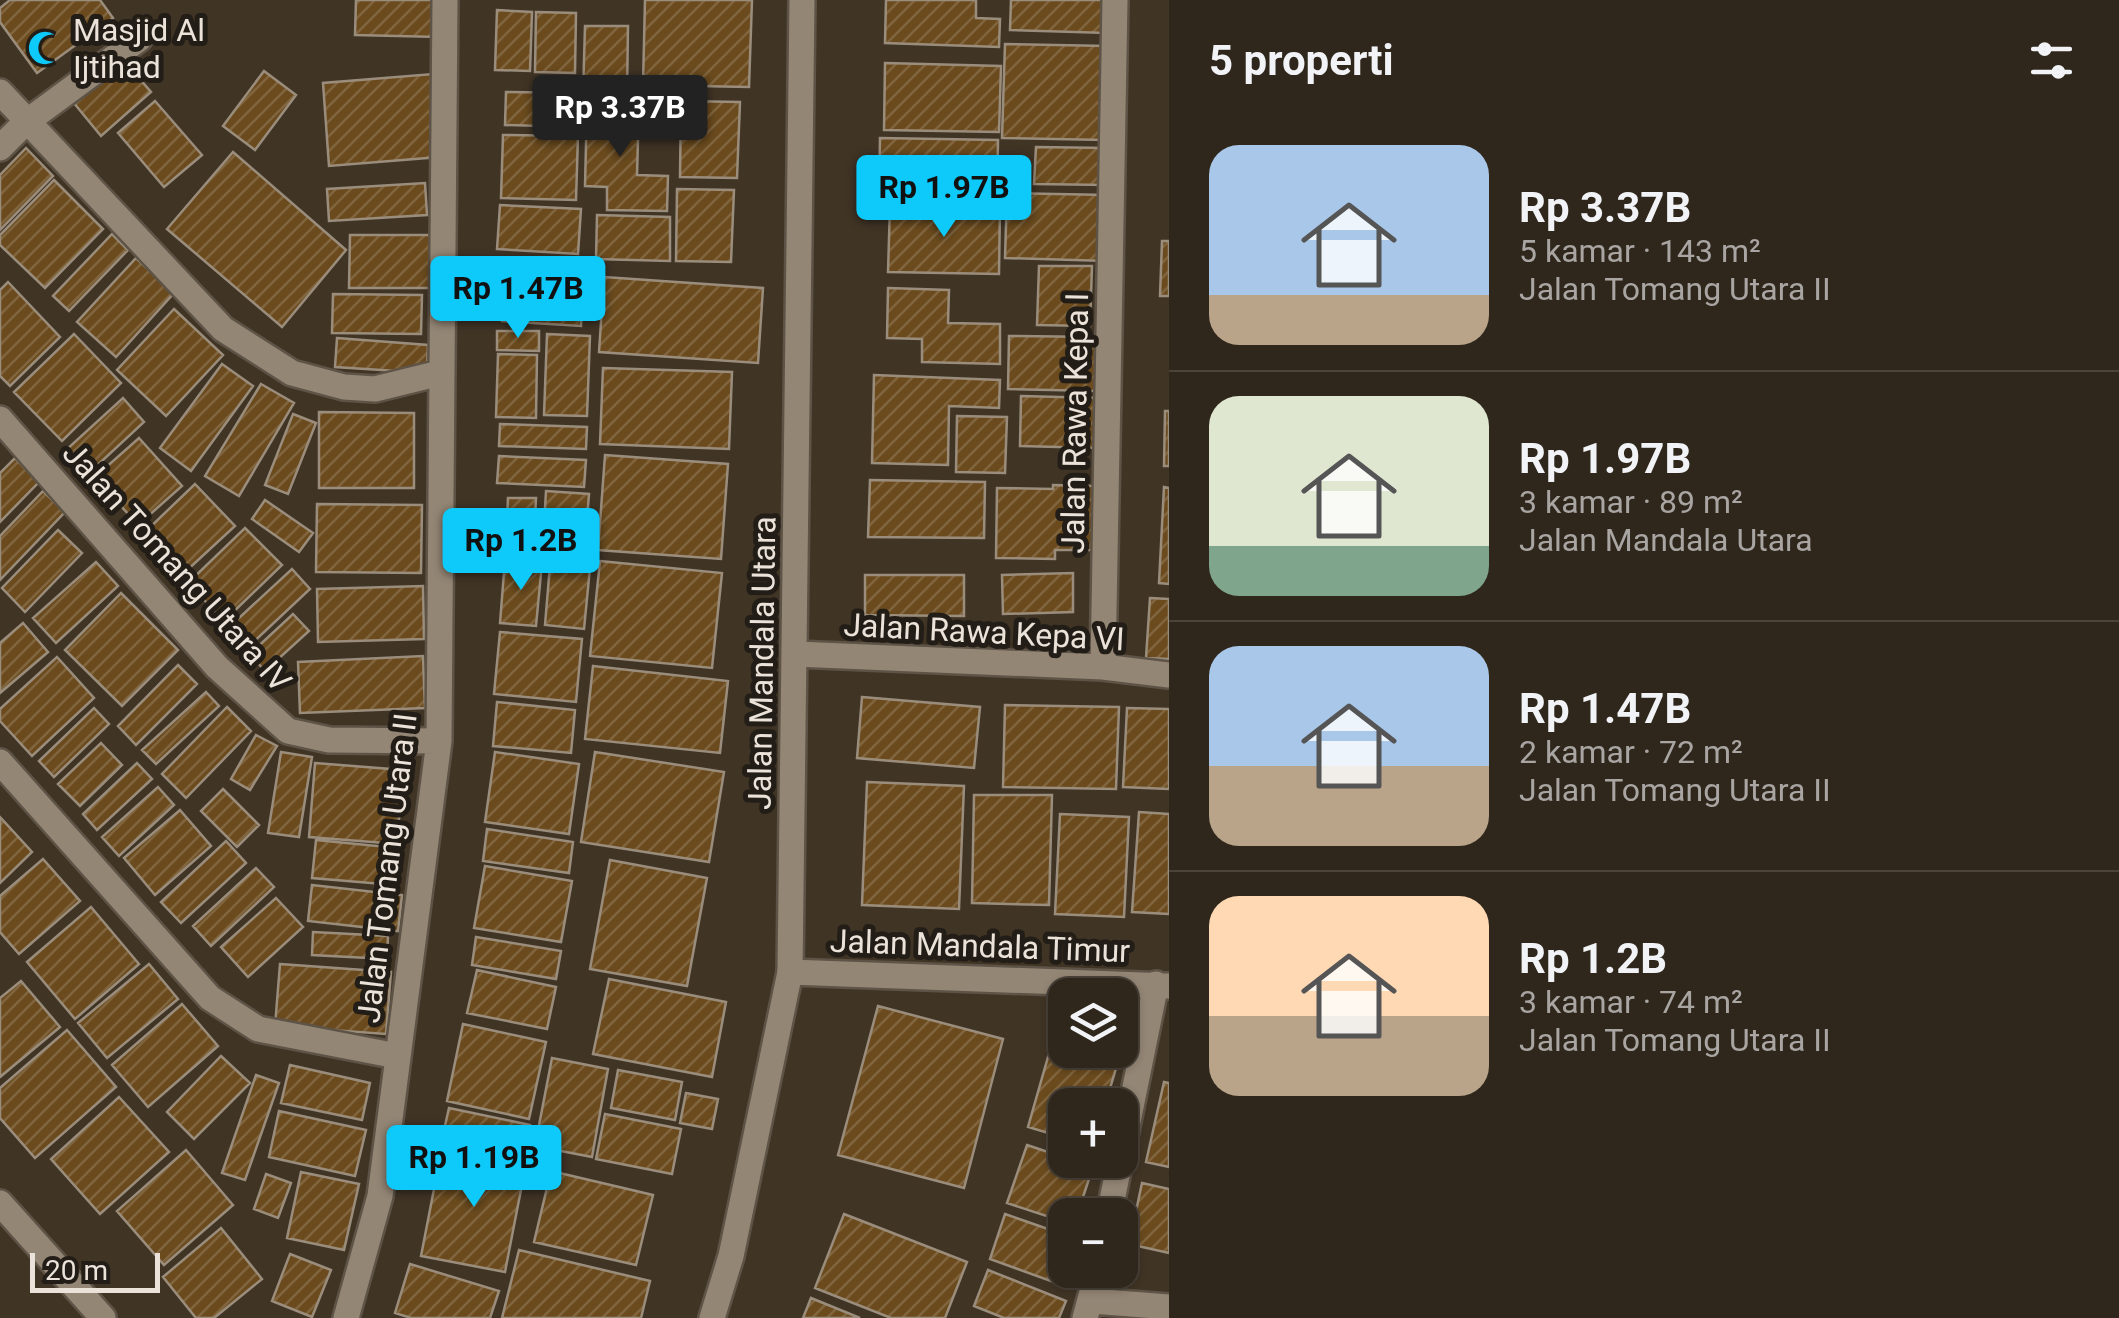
<!DOCTYPE html>
<html lang="id">
<head>
<meta charset="utf-8">
<style>
	:root { --surface:#30271c; --page:#382f25; --text:#f1f3f6; --muted:#a8a5a3; --line:#4b443b; --accent:#0ecafa }
	body { margin:0; font-family:Roboto,sans-serif; background:var(--page); color:var(--text); height:100vh; display:flex; flex-direction:column; font-size:38px; white-space:nowrap }
	* { box-sizing:border-box; margin:0 }
	p { font-size:32px; color:var(--muted) }
	.icon { flex:none; width:55px; height:55px; fill:none; stroke:currentColor; stroke-width:2; stroke-linecap:round; stroke-linejoin:round }
	.map { position:relative; flex:1; overflow:hidden }
	.details { display:flex; flex-direction:column; background:var(--surface); width:950px }
	.details>* { flex:none }
	.controls { position:absolute; left:1048px; top:978px; display:grid; gap:20px }
	.controls a { display:grid; place-items:center; width:90px; height:90px; border-radius:20px; background:var(--surface); box-shadow:0 2px 8px #0004,0 0 0 2px var(--line); font-size:50px }
	.scale { position:absolute; left:30px; bottom:25px; width:130px; box-sizing:border-box; padding-left:10px; border:5px solid #ebe3da; border-top:0; font-size:28px; line-height:35px; white-space:nowrap; color:#ebe3da; -webkit-text-stroke:8px #221d16; paint-order:stroke }
	.price { position:absolute; translate:-50% -85px; padding:0 22px; border-radius:10px; background:var(--accent); color:#111; font-size:32px; line-height:65px; filter:drop-shadow(0 2px 5px #0008) }
	.price::after { content:''; position:absolute; left:50%; top:60px; width:30px; height:22px; margin-left:-15px; background:inherit; clip-path:polygon(0 0,100% 0,50% 100%) }
	.price.active { background:#222; color:#fff }
	ul { padding:0; list-style:none }
	li { display:flex; align-items:center; gap:30px; height:250px; padding:0 40px }
	li+li { border-top:2px solid var(--line) }
	li span { display:grid; place-items:center; flex:none; width:280px; height:200px; border-radius:30px; color:#555 }
	li>.icon { margin-inline-start:auto }
	span .icon { width:120px; height:120px; fill:#fffc; stroke-width:1 }
	li b { font-size:42px }
	h2 { display:flex; justify-content:space-between; align-items:center; height:120px; padding:0 40px; font-size:42px }
	main { display:flex; flex:1; min-height:0 }
	.map>svg:first-child { display:block }
</style>
</head>
<body>
<main>
<div class="map">
<svg width="1169" height="1318" viewBox="0 0 1169 1318">
	<defs>
		<pattern id="building-hatch" width="6" height="6" patternUnits="userSpaceOnUse" patternTransform="scale(2.5)"><rect width="6" height="6" fill="#6b4b1e"/><path d="M-1 1l2-2M0 6l6-6M5 7l2-2" fill="none" stroke="#80653e"/></pattern>
	</defs>
	<rect width="100%" height="100%" fill="#403425"/>
	<path fill="url(#building-hatch)" stroke="#9b8d7c" stroke-width="2.5" d="M10,0H100L113,18L37,73L0,22V8Z
		M356,0H440L439,37L355,35Z
		M645,0H752L749,87L643,85Z
		M886,0H976V18L1000,19L999,47L885,43Z
		M1011,0H1108L1107,33L1010,30Z
		M497,10L532,12L530,71L495,70Z
		M536,12L576,13L575,73L535,72Z
		M585,26H628L627,96L583,95Z
		M1005,44L1108,46L1105,140L1002,138Z
		M122,59L151,92L101,136L73,102Z
		M885,63L1001,66L999,132L884,130Z
		M264,71L296,95L255,150L223,126Z
		M433,74L439,157L329,166L323,83Z
		M506,92L578,93V127L505,125Z
		M155,101L202,155L164,187L118,133Z
		M681,101L740,102L737,178L680,177Z
		M587,104L639,105L637,175L668,176L667,211L607,210V187L585,186Z
		M503,135L578,136L576,200L501,198Z
		M880,138L998,140L997,197L879,195Z
		M1036,147L1108,148L1107,185L1034,184Z
		M26,148L53,176L0,230V175Z
		M233,152L346,250L282,327L167,229Z
		M54,180L103,229L45,288L0,245V235Z
		M425,183L427,215L329,221L327,189Z
		M677,189L734,190L731,262L676,261Z
		M1007,193L1108,195L1106,261L1005,258Z
		M500,205L581,209L578,254L497,249Z
		M890,205L1000,207L999,274L888,272Z
		M597,215L670,217V261L596,259Z
		M112,234L128,250L69,311L53,296Z
		M350,235H438L437,288H349Z
		M1162,241H1169V296H1160Z
		M136,258L174,293L116,357L77,322Z
		M506,258L585,263L581,326L502,321Z
		M1039,266H1092L1090,326L1037,325Z
		M604,277L763,288L758,363L599,352Z
		M8,282L60,337L10,386L0,376V290Z
		M888,288L949,290L948,323L1000,324V364L922,362V339L887,338Z
		M333,294L422,295L421,334L332,333Z
		M174,309L223,355L166,416L117,370Z
		M497,331H539V351L497,350Z
		M74,334L121,383L62,441L14,392Z
		M547,334L590,336L587,416L544,415Z
		M1009,336L1098,337L1096,391L1008,389Z
		M337,338L428,345L427,373L335,367Z
		M498,354L537,355L536,418L496,417Z
		M222,364L253,386L191,471L160,448Z
		M603,368L732,372L729,449L600,444Z
		M874,375L1000,380L999,408L949,406L948,465L872,463Z
		M261,384L294,403L239,496L205,476Z
		M1021,396L1099,398L1098,448L1020,446Z
		M123,398L144,422L88,474L66,450Z
		M1165,411H1169V466H1164Z
		M319,412L414,413V488H319Z
		M293,414L316,423L288,494L265,485Z
		M957,416L1007,417L1005,473L956,472Z
		M500,424L587,427L586,449L499,446Z
		M139,438L182,486L138,525L95,477Z
		M605,455L728,464L721,559L598,550Z
		M499,456L586,460L584,487L497,483Z
		M15,458L39,482L0,522V473Z
		M870,480L985,482L984,538L868,537Z
		M195,484L235,526L183,574L144,533Z
		M1053,485L1094,486L1092,550H1055V559L996,558L997,488L1053,489Z
		M1164,487L1169,488V584L1159,583Z
		M43,491L65,512L0,580V536Z
		M546,491L589,494L585,546L543,543Z
		M508,498H536L534,541L506,540Z
		M265,500L313,533L299,552L252,519Z
		M317,504L422,505L421,573L316,572Z
		M245,528L282,565L224,621L188,583Z
		M58,530L82,553L25,612L2,588Z
		M505,560L542,563L536,626L500,623Z
		M600,561L722,573L712,668L590,656Z
		M96,562L118,586L56,643L33,618Z
		M550,565L590,568L584,629L545,625Z
		M292,569L310,589L245,650L226,630Z
		M1073,573V612L1003,614L1002,575Z
		M865,575H964V616L865,615Z
		M423,586L424,639L318,642L317,589Z
		M121,593L178,650L122,706L65,650Z
		M1150,598L1169,599V659L1146,658Z
		M293,614L309,631L265,671L250,654Z
		M23,623L48,652L0,693V643Z
		M500,632L582,639L576,702L494,694Z
		M423,656L425,708L300,713L298,662Z
		M57,657L94,698L32,756L0,721V709Z
		M178,665L197,684L136,745L118,726Z
		M593,666L728,681L720,753L585,739Z
		M206,692L219,706L156,764L142,750Z
		M862,697L980,707L974,768L857,758Z
		M497,702L575,710L571,753L493,746Z
		M1005,705L1119,707L1116,789L1003,787Z
		M227,707L251,731L186,798L162,774Z
		M94,708L109,724L54,777L39,761Z
		M1127,708L1169,709V789L1123,787Z
		M256,735L277,746L250,790L231,779Z
		M101,743L122,765L80,806L58,784Z
		M281,752L312,757L299,837L268,833Z
		M495,752L579,764L569,834L485,822Z
		M595,752L724,772L709,862L581,842Z
		M137,763L152,779L97,830L83,814Z
		M315,763L403,770L397,844L309,837Z
		M867,782L964,786L959,909L862,905Z
		M158,787L174,805L119,856L102,837Z
		M223,789L259,825L237,847L201,811Z
		M974,795H1052L1049,905L972,903Z
		M180,810L211,846L155,895L124,858Z
		M1139,812L1169,814V914L1132,912Z
		M1060,814L1129,817L1124,917L1055,914Z
		M0,817L32,852L0,883Z
		M487,829L573,842L569,873L483,861Z
		M316,840L398,848L394,885L312,878Z
		M226,841L246,863L181,923L161,902Z
		M43,859L80,901L19,954L0,932V896Z
		M610,860L707,878L687,986L590,969Z
		M485,866L572,881L561,942L474,928Z
		M256,868L274,887L211,946L193,926Z
		M312,885L402,895L398,931L308,921Z
		M276,898L303,927L248,977L221,947Z
		M91,907L139,964L75,1019L27,962Z
		M313,932L388,936L387,959L312,955Z
		M476,937L561,951L556,979L472,965Z
		M149,964L178,999L107,1058L78,1023Z
		M280,964L391,972L386,1034L275,1026Z
		M477,970L556,987L547,1029L467,1013Z
		M609,979L726,1002L712,1077L593,1054Z
		M21,981L60,1027L0,1077V998Z
		M182,1004L218,1046L148,1107L112,1065Z
		M878,1006L1003,1039L964,1188L838,1155Z
		M463,1024L546,1042L529,1119L447,1101Z
		M67,1030L116,1087L35,1158L0,1118V1088Z
		M1054,1036L1065,1039V1050L1120,1055L1105,1105H1065V1138L1028,1127Z
		M221,1056L250,1083L194,1139L167,1112Z
		M552,1058L608,1069L592,1157L535,1146Z
		M290,1065L370,1083L362,1120L281,1103Z
		M618,1070L682,1082L675,1120L611,1108Z
		M256,1075L279,1083L245,1180L222,1173Z
		M1164,1082L1169,1083V1167L1146,1162Z
		M686,1093L718,1099L712,1129L680,1123Z
		M119,1097L169,1152L100,1214L51,1159Z
		M449,1108L530,1125L524,1155L442,1139Z
		M279,1111L366,1130L355,1176L269,1157Z
		M605,1114L681,1129L672,1174L596,1159Z
		M1027,1145L1093,1167L1077,1215H1065V1222L1007,1203Z
		M442,1148L526,1164L505,1272L421,1256Z
		M186,1150L233,1205L164,1265L117,1211Z
		M551,1171L653,1195L636,1265L534,1242Z
		M301,1172L359,1184L344,1250L287,1238Z
		M266,1174L291,1183L278,1218L254,1209Z
		M1142,1183L1169,1189V1253L1129,1244Z
		M844,1214L967,1262L945,1318H891L815,1288Z
		M1005,1214L1065,1235V1270H1076L1070,1288L990,1259Z
		M221,1228L262,1279L214,1318H196L163,1277Z
		M519,1250L650,1281L641,1318H502Z
		M290,1254L331,1270L312,1317L272,1301Z
		M410,1264L499,1291L490,1318H411L395,1313Z
		M988,1270L1066,1301L1059,1318H1004L974,1306Z
		M811,1298L860,1318H803Z"/>
	<g fill="none" stroke-linecap="round" stroke-linejoin="round">
		<g stroke="#5d5346" stroke-width="30">
			<path id="street" d="M0,92L223,329L292,373L344,387L375,389L440,373
				M0,148L25,123L139,39
				M0,419L217,667L288,731L329,740L439,741
				M796,654L1103,667L1169,675
				M1103,667L1115,0
				M0,762L210,998L258,1029L397,1056
				M790,972L1169,986
				M0,1203L103,1318
				M1109,1215L1156,984
				M1092,1301L1169,1307
				M346,1318L380,1196L439,741L445,0
				M1085,1318L1098,1270"/>
		</g>
		<g stroke="#5d5346" stroke-width="30">
			<path id="secondary" d="M712,1318L731,1256L790,972L802,0"/>
		</g>
		<use href="#street" stroke="#948675" stroke-width="25"/>
		<use href="#secondary" stroke="#948675" stroke-width="25"/>
	</g>
	<defs>
		<g id="mosque-bare" transform="scale(2.7)"><path d="M3.5-4.9A6 6 0 1 0 3.5 4.9A5 5 0 1 1 3.5-4.9Z" fill="#0ecafa" stroke="#221d16" stroke-width="2.5" paint-order="stroke"/></g>
	</defs>
	<g fill-rule="evenodd">
		<use href="#mosque-bare" x="45" y="48"/>
	</g>
	<g text-anchor="middle" stroke-width="10" stroke-linejoin="round" paint-order="stroke">
		<g font-size="32" fill="#ebe3da" stroke="#221d16" text-anchor="start">
			<text x="73" y="41">Masjid Al<tspan x="73" dy="37">Ijtihad</tspan></text>
		</g>
		<g font-size="32" fill="#ebe3da" stroke="#221d16">
			<text transform="translate(1075 423) rotate(-89)" y="11">Jalan Rawa Kepa I</text>
			<text transform="translate(177 567) rotate(48)" y="11">Jalan Tomang Utara IV</text>
			<text transform="translate(984 632) rotate(3)" y="11">Jalan Rawa Kepa VI</text>
			<text transform="translate(762 663) rotate(-89)" y="11">Jalan Mandala Utara</text>
			<text transform="translate(387 868) rotate(-83)" y="11">Jalan Tomang Utara II</text>
			<text transform="translate(980 946) rotate(2)" y="11">Jalan Mandala Timur</text>
		</g>
	</g>
</svg>
<div class="controls">
<a><svg class="icon" aria-label="layers" viewBox="0 0 24 24"><path d="M12 4l9 5-9 5-9-5zM3 14l9 5 9-5"/></svg></a>
<a>+</a>
<a>−</a>
</div>
<div class="scale">20 m</div>
<b class="price active" style="left:620px;top:160px">Rp 3.37B</b>
<b class="price" style="left:944px;top:240px">Rp 1.97B</b>
<b class="price" style="left:518px;top:341px">Rp 1.47B</b>
<b class="price" style="left:521px;top:593px">Rp 1.2B</b>
<b class="price" style="left:474px;top:1210px">Rp 1.19B</b>
</div>
<section class="details">
<h2>5 properti<svg class="icon" aria-label="filters" viewBox="0 0 24 24"><path d="M4 7h16M4 17h16"/><circle cx="9" cy="7" r="2"/><circle cx="15" cy="17" r="2"/></svg></h2>
<ul>
<li><span style="background:linear-gradient(#a9c7e8 75%,#b9a48a 0)"><svg class="icon" aria-label="home" viewBox="0 0 24 24"><path d="M3 11l9-7 9 7M6 9v11h12V9"/></svg></span><div><b>Rp 3.37B</b><p>5 kamar · 143 m²</p><p>Jalan Tomang Utara II</p></div></li>
<li><span style="background:linear-gradient(#dfe7d0 75%,#7fa58c 0)"><svg class="icon" aria-label="home" viewBox="0 0 24 24"><path d="M3 11l9-7 9 7M6 9v11h12V9"/></svg></span><div><b>Rp 1.97B</b><p>3 kamar · 89 m²</p><p>Jalan Mandala Utara</p></div></li>
<li><span style="background:linear-gradient(#a9c7e8 60%,#b9a48a 0)"><svg class="icon" aria-label="home" viewBox="0 0 24 24"><path d="M3 11l9-7 9 7M6 9v11h12V9"/></svg></span><div><b>Rp 1.47B</b><p>2 kamar · 72 m²</p><p>Jalan Tomang Utara II</p></div></li>
<li><span style="background:linear-gradient(#ffd9b3 60%,#b9a48a 0)"><svg class="icon" aria-label="home" viewBox="0 0 24 24"><path d="M3 11l9-7 9 7M6 9v11h12V9"/></svg></span><div><b>Rp 1.2B</b><p>3 kamar · 74 m²</p><p>Jalan Tomang Utara II</p></div></li>
</ul>
</section>
</main>
</body>
</html>
